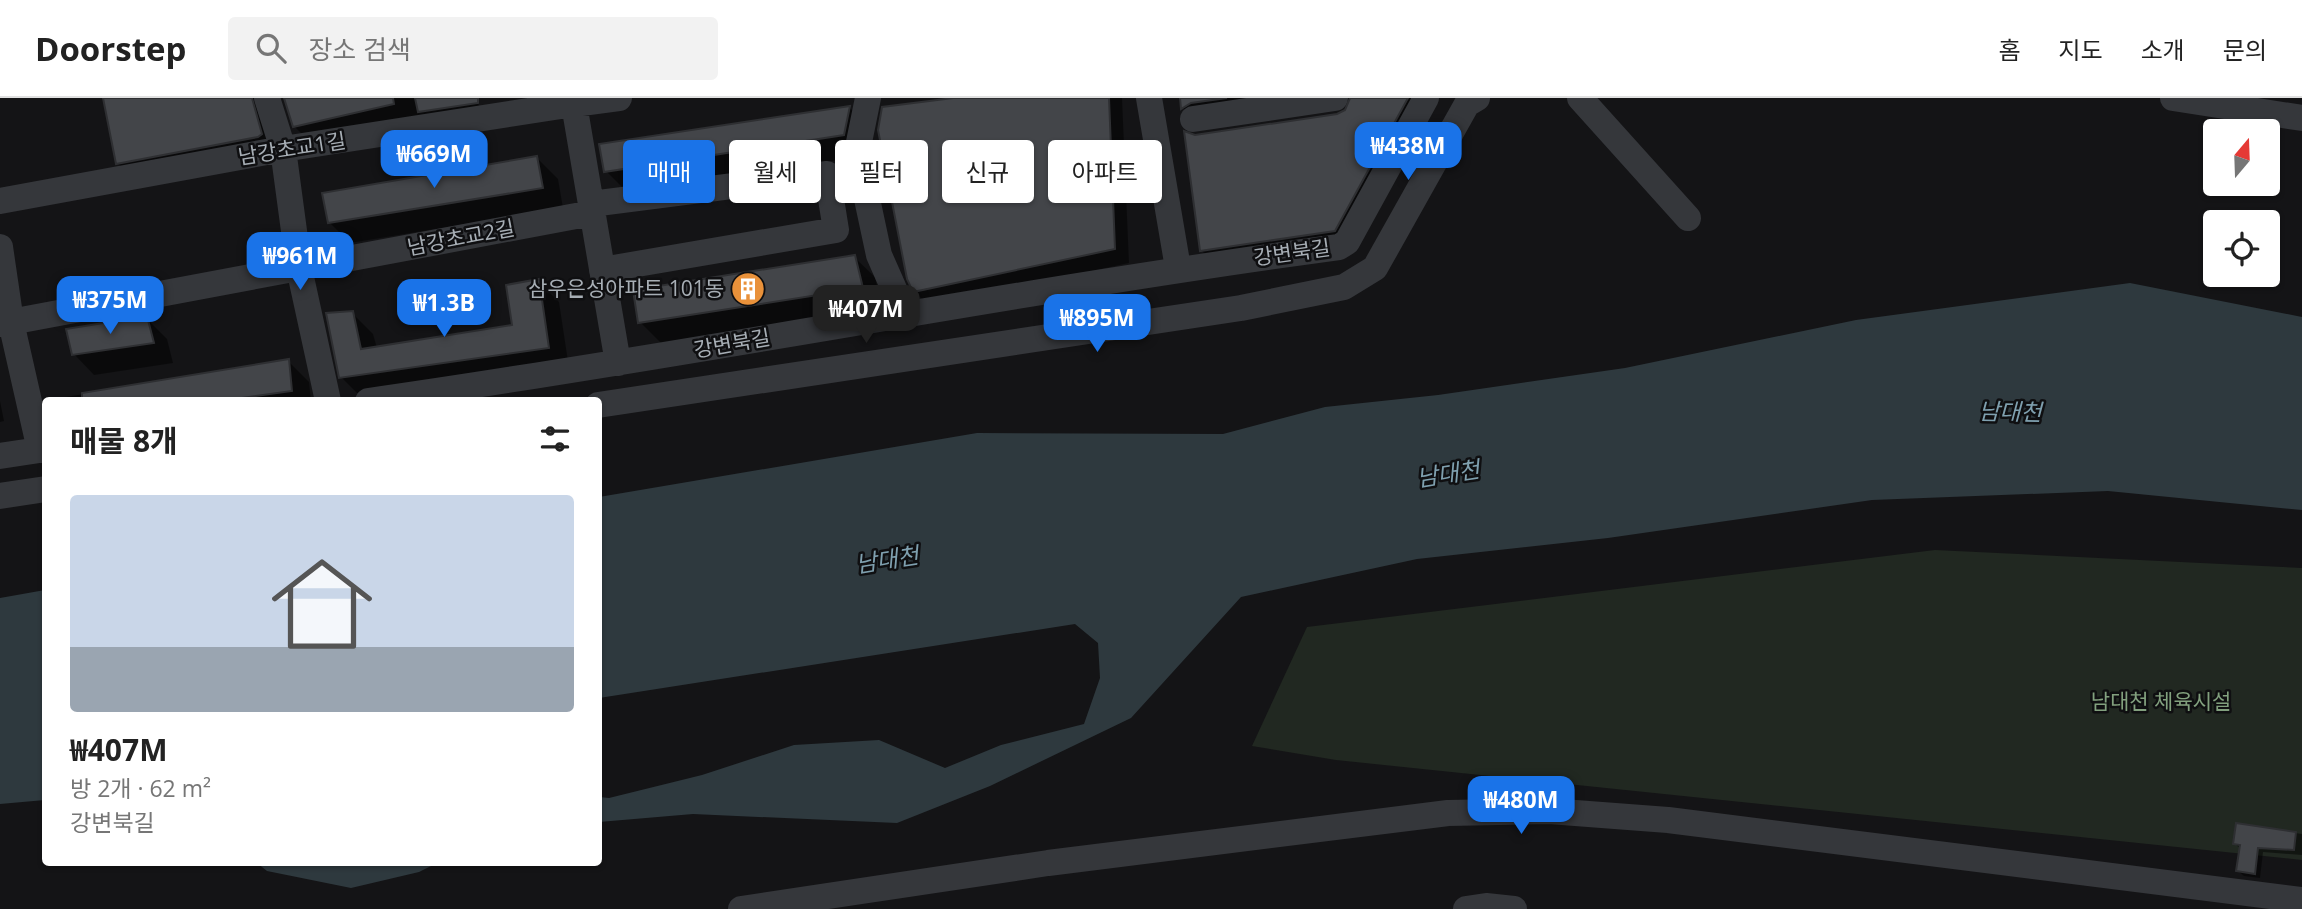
<!DOCTYPE html>
<html lang="ko">
<head>
<meta charset="utf-8">
<style>
	:root { --surface:#fff; --page:#f2f2f2; --text:#222; --muted:#767676; --line:#e0e0e0; --accent:#1a73e8 }
	body { margin:0; font-family:"Open Sans","Noto Sans KR",sans-serif; background:var(--page); color:var(--text); height:100vh; display:flex; flex-direction:column; font-size:26px; white-space:nowrap }
	* { box-sizing:border-box; margin:0 }
	p { font-size:23px; color:var(--muted) }
	.icon { flex:none; width:38px; height:38px; fill:none; stroke:currentColor; stroke-width:2; stroke-linecap:round; stroke-linejoin:round }
	.map { position:relative; flex:1; overflow:hidden }
	.side { position:absolute; left:42px; top:299px; width:560px; height:469px; display:flex; flex-direction:column; background:var(--surface); border-radius:7px; box-shadow:0 2px 5px #0004 }
	.side>* { flex:none }
	.top-card { position:absolute; left:623px; top:42px; width:665px; height:63px; display:flex; gap:14px }
	.needle { width:46px; rotate:19deg }
	.controls { position:absolute; left:2203px; top:21px; display:grid; gap:14px }
	.controls a { display:grid; place-items:center; width:77px; height:77px; border-radius:7px; background:var(--surface); box-shadow:0 2px 5px #0004; font-size:35px }
	.price { position:absolute; translate:-50% -60px; padding:0 16px; border-radius:14px; background:var(--accent); color:#fff; font-size:23px; line-height:46px; filter:drop-shadow(0 2px 4px #0008) }
	.price::after { content:''; position:absolute; left:50%; top:42px; width:21px; height:16px; margin-left:-10px; background:inherit; clip-path:polygon(0 0,100% 0,50% 100%) }
	.price.active { background:#222; color:#fff }
	ul { padding:0; list-style:none }
	li { display:grid; align-content:center; gap:14px; height:371px; padding:0 28px }
	li span { display:grid; place-items:center; height:217px; border-radius:7px; color:#555 }
	li>.icon { margin-inline-start:auto }
	span .icon { width:126px; height:126px; fill:#fffc; stroke-width:1 }
	li b { font-size:30px }
	h2 { display:flex; justify-content:space-between; align-items:center; height:84px; padding:0 28px; font-size:30px }
	.pill { padding:0 24px; border-radius:7px; background:var(--surface); box-shadow:0 2px 5px #0004; font-size:24px; line-height:63px }
	.pill.active { background:var(--accent); color:#fff }
	header { display:flex; align-items:center; gap:42px; box-sizing:border-box; height:98px; padding:0 35px; background:var(--surface); border-bottom:2px solid var(--line) }
	header strong { font-size:33px }
	nav { display:flex; gap:38px; margin-inline-start:auto; font-size:24px }
	.search { width:490px; height:63px; background:var(--page); display:flex; align-items:center; gap:18px; box-sizing:border-box; padding:0 24px; border-radius:7px; color:var(--muted); font-size:26px }
	.map>svg:first-child { display:block }
</style>
</head>
<body>
<header>
<strong>Doorstep</strong>
<div class="search"><svg class="icon" aria-label="search" viewBox="0 0 24 24"><circle cx="10" cy="10" r="6"/><path d="M15 15l6 6"/></svg>장소 검색</div>
<nav><a>홈</a><a>지도</a><a>소개</a><a>문의</a></nav>
</header>
<div class="map">
<svg width="2302" height="811" viewBox="0 0 2302 811">
	<rect width="100%" height="100%" fill="#141416"/>
	<path fill="#212821" d="M1935,452L2302,470V762L1336,662L1252,648L1307,529Z"/>
	<path fill="#2e393e" d="M2130,185L2302,219V412L2108,393L1872,402L1608,440L1417,461L1241,499L1131,620L990,688L897,725L693,716L599,724V699L609,700L702,677L794,647L879,642L945,670L1001,647L1084,626L1100,580L1098,545L1075,526L599,600V399L977,335L1223,336L1325,309L1438,297L1625,270L1856,222Z
		M45,492V702L0,706V500Z
		M257,765H437L419,774L351,790L267,773Z"/>
	<path fill="#0007" d="M105,0H277L275,51L132,79L117,65Z
		M284,0H477L482,21L309,43L294,28Z
		M968,0H1122L1129,165L929,208L914,193Z
		M1181,0H1324L1195,23L1183,10Z
		M1352,0H1430L1348,145L1214,165L1201,152L1195,38L1338,17L1347,13Z
		M850,10L870,30L865,58L627,94L606,73L601,48Z
		M537,60L558,81L563,110L350,145L329,124Z
		M854,159L875,179L882,211L661,245L640,224Z
		M538,183L559,204L569,270L362,300L341,279L352,215L373,236L377,250L514,229Z
		M146,220L167,241L173,265L94,277L74,256Z
		M288,263L309,284L311,303L47,302Z
		M0,303L4,323L0,324Z
		M2238,727L2302,736V757L2263,754L2260,780L2244,778L2238,773L2241,751L2235,746Z"/>
	<path fill="#434549" stroke="#2e2f32" stroke-width="2" d="M103,0H252L262,36L258,39L116,66Z
		M284,0H393L394,6L293,29Z
		M415,0H478V5L418,14Z
		M953,0H1109L1115,151L913,194L907,181L878,32L882,9Z
		M1180,0H1227L1191,5L1181,11Z
		M1350,0H1408L1335,133L1200,153L1184,33L1195,37L1337,16L1345,12Z
		M850,8L844,37L604,74L599,46Z
		M537,58L543,90L328,125L322,95Z
		M855,157L863,190L638,225L633,192Z
		M539,181L549,250L339,280L326,215L353,213L361,251L512,227L506,187Z
		M147,218L154,245L72,257L66,231Z
		M289,261L292,293L221,303H82V295Z
		M2236,725L2296,734L2294,752L2258,750L2255,776L2236,773L2240,747L2233,746Z"/>
	<g fill="none" stroke-linecap="round" stroke-linejoin="round">
		<path stroke="#35373b" stroke-width="26" d="M267,0L283,51L299,170L328,303
			M868,0L857,54L879,157L905,216
			M1149,0L1178,170
			M1580,0L1688,120
			M2173,0L2302,20
			M574,6L619,0
			M1193,21L1335,0
			M0,103L283,51L574,6L618,265
			M591,106L827,76L836,132L602,172
			M0,149L11,224L40,352
			M0,226L592,115
			M368,303C693,257 1014,193 1339,149L1347,144L1426,0
			M598,307L1241,210L1344,189L1375,170L1467,6L1477,0
			M0,358L46,351
			M0,398L46,391
			M741,811L1048,765L1448,715L1549,713L1668,722L2302,802
			M1466,811L1486,808L1514,811"/>
	</g>
	<defs>
		<g id="building-disc" transform="scale(1.75)"><circle r="9.5" fill="#e9913a" stroke="#0f0f11"/><path d="M-4-6H4V6H1V3H-1V6H-4ZM-2.5-4.3h1.7v1.8h-1.7ZM.8-4.3h1.7v1.8H.8ZM-2.5-1h1.7V.8h-1.7ZM.8-1h1.7V.8H.8Z" fill="#fff"/></g>
	</defs>
	<g fill-rule="evenodd">
		<use href="#building-disc" x="748" y="191"/>
	</g>
	<g text-anchor="middle" stroke-width="5" stroke-linejoin="round" paint-order="stroke">
		<g font-size="21" fill="#a7aeb5" stroke="#0f0f11">
			<text transform="translate(292 51) rotate(-9)" y="7">남강초교1길</text>
			<text transform="translate(461 140) rotate(-11)" y="7">남강초교2길</text>
			<text transform="translate(1292 155) rotate(-8)" y="7">강변북길</text>
			<text transform="translate(732 246) rotate(-10)" y="7">강변북길</text>
		</g>
		<g font-size="21" fill="#a7aeb5" stroke="#0f0f11" text-anchor="end">
			<text x="724" y="198">삼우은성아파트 101동</text>
		</g>
		<g font-size="21" fill="#82a07e" stroke="#0f0f11">
			<text x="2161" y="611">남대천 체육시설</text>
		</g>
		<g font-size="23" font-style="italic" fill="#7fa0af" stroke="#0f0f11">
			<text transform="translate(2010 314) rotate(1)" y="8">남대천</text>
			<text transform="translate(1448 376) rotate(-9)" y="8">남대천</text>
			<text transform="translate(887 462) rotate(-9)" y="8">남대천</text>
		</g>
	</g>
</svg>
<div class="controls">
<a><svg class="needle" viewBox="-14 -14 28 28"><path d="M0-13l5 13h-10z" fill="#e53935"/><path d="M0 13l5-13h-10z" fill="#767676"/></svg></a>
<a><svg class="icon" aria-label="locate" viewBox="0 0 24 24"><circle cx="12" cy="12" r="6"/><path d="M12 2v4M12 18v4M2 12h4M18 12h4"/></svg></a>
</div>
<b class="price" style="left:1408px;top:84px">₩438M</b>
<b class="price" style="left:434px;top:92px">₩669M</b>
<b class="price" style="left:300px;top:194px">₩961M</b>
<b class="price" style="left:110px;top:238px">₩375M</b>
<b class="price" style="left:444px;top:241px">₩1.3B</b>
<b class="price active" style="left:866px;top:247px">₩407M</b>
<b class="price" style="left:1097px;top:256px">₩895M</b>
<b class="price" style="left:1521px;top:738px">₩480M</b>
<div class="top-card">
<a class="pill active">매매</a>
<a class="pill">월세</a>
<a class="pill">필터</a>
<a class="pill">신규</a>
<a class="pill">아파트</a>
</div>
<section class="side">
<h2>매물 8개<svg class="icon" aria-label="filters" viewBox="0 0 24 24"><path d="M4 7h16M4 17h16"/><circle cx="9" cy="7" r="2"/><circle cx="15" cy="17" r="2"/></svg></h2>
<ul>
<li><span style="background:linear-gradient(#c9d6e8 70%,#9aa5b1 0)"><svg class="icon" aria-label="home" viewBox="0 0 24 24"><path d="M3 11l9-7 9 7M6 9v11h12V9"/></svg></span><div><b>₩407M</b><p>방 2개 · 62 m²</p><p>강변북길</p></div></li>
</ul>
</section>
</div>
</body>
</html>
